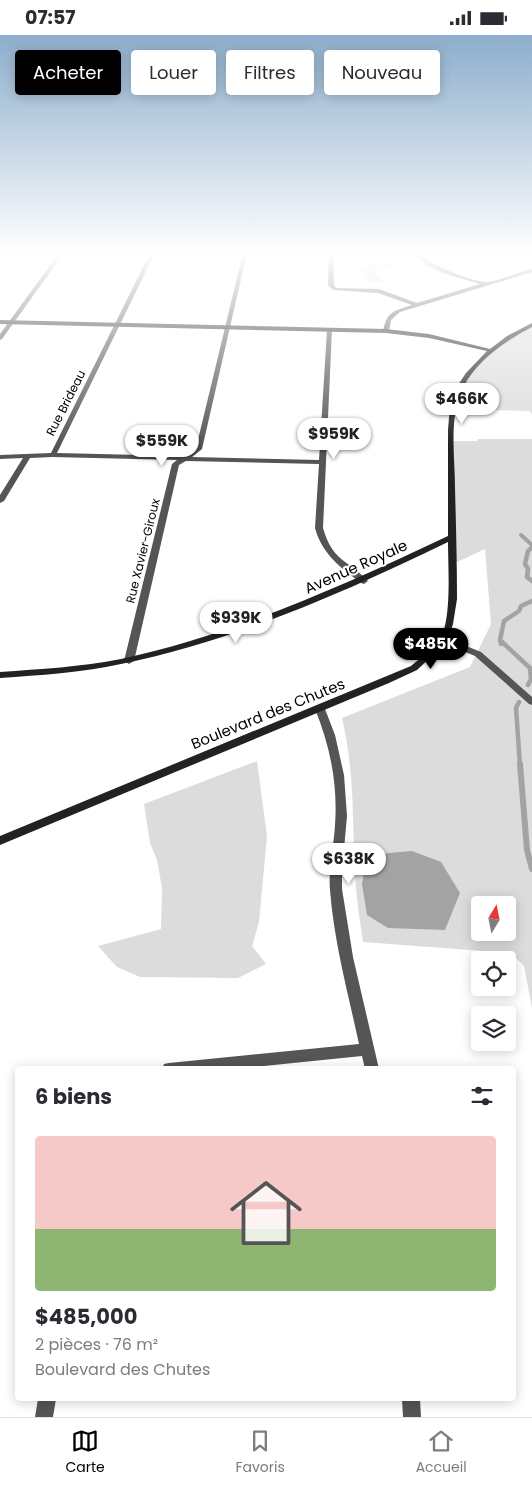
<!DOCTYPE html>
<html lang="fr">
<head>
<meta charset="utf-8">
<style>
	:root { --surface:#fff; --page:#f2f2f3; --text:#2b2b33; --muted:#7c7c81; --line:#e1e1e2; --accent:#000 }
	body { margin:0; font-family:Poppins,sans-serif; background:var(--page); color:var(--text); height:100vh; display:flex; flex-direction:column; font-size:19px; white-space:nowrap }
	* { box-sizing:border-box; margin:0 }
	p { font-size:16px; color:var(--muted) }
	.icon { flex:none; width:28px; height:28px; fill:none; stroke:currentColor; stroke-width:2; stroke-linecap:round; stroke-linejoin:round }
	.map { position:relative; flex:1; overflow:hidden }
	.panel { position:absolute; left:15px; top:1031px; width:501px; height:335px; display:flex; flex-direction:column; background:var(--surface); border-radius:5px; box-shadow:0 2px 12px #0003 }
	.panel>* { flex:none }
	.hud { position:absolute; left:15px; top:15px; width:502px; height:45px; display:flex; gap:10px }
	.needle { width:32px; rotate:10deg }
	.tools { position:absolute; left:471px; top:861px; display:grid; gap:10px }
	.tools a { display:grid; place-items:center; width:45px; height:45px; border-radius:5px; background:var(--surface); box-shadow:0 2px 12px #0003; font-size:25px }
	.price { position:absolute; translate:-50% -42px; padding:0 11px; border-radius:18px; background:#fff; color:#222; font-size:16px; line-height:32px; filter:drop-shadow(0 1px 2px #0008) }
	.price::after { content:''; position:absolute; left:50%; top:30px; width:15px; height:11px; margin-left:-8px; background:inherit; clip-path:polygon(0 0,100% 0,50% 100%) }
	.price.current { background:var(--accent); color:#fff }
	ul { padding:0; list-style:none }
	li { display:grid; align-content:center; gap:10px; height:265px; padding:0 20px }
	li+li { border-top:1px solid var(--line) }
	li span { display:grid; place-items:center; height:155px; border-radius:5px; color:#555 }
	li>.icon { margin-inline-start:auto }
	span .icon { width:90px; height:90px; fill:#fffc; stroke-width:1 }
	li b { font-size:21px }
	h2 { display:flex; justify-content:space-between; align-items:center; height:60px; padding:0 20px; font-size:21px }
	.chip { padding:0 18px; border-radius:5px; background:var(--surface); box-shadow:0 2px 12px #0003; font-size:18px; line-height:45px }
	.chip.current { background:var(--accent); color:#fff }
	.status { display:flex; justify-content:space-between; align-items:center; height:35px; padding:0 25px; background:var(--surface); direction:ltr }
	.status svg { height:14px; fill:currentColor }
	.tab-bar { display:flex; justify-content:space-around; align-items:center; height:70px; border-top:1px solid var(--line); background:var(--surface); font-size:14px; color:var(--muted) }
	.tab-bar a { display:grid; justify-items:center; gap:2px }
	.tab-bar .current { color:var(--accent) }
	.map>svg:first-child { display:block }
</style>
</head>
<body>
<div class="status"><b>07:57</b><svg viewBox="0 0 49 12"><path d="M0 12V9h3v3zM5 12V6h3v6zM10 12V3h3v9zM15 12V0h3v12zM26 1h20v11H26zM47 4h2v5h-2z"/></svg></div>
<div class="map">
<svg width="532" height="1382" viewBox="0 0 532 1382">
	<rect width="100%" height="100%" fill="#fff"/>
	<path fill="#dcdcdc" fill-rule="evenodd" d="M383,227L394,231L375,237L383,246L376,248L367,247L359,233Z
		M532,290V380L530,376L452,374L463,347L486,321Z
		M478,404H532V973L524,931L511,918L363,907C360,885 356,862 355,839C352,783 355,739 342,683L470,632L491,589L485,514L453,529L451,406H477ZM480,870H508V898H480Z
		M257,726L267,801L259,887L252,911L266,929L238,943L140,942L117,932L98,911L161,894L162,853L157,825L150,808L144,769Z"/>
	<path fill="#a3a3a3" d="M412,816L441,827L460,858L445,895L388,893L367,880L362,849L367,820Z"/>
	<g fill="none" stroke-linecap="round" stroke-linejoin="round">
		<path stroke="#a3a3a3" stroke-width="4" d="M521,500L532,510"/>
		<path stroke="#a3a3a3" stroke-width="4.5" d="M532,512L528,516L525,529L528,534L527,542L532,546
			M500,605L504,586L519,576L521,571L532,566
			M501,609L500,605L530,633L531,644L528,650
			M519,667L516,673L520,730"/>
		<path stroke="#a3a3a3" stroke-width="6" d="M520,729L527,815L532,834"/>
		<path fill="#555" fill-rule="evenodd" d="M59,218H64L2,304L0,305V299Z
			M150,218H155L57,418L183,421L196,413L243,218H247L202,414L192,422L319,425L327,295L332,294L323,493C333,527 347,524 368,546L364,549L361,548C340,532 322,519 315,493L319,429L186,426L179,430L134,626L129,629L124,626L172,429L177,425L53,422L30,423L4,466L0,468V460L23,423L0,424V420L51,418Z
			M329,218H333L334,250L336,253L379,254L417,268L480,249C459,242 428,238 414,218H419C426,228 474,248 487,247C499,246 519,237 532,234V237L400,277L391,285L389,296L386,298L383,296C387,276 394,276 412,270L378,258L333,255L328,250Z
			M444,602L481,617L532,662V670L529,669L475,621L441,607L439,605L441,603Z
			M320,671L325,674L335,700L344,740L347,781L342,836V854L353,922L379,1034H365L362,1021L234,1034H162L164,1029L169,1028L359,1009C348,958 334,907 330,855C328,833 334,811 335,790C338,749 330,711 315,674Z
			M38,1364H56L53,1382H35Z
			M402,1364H420L421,1382H403Z"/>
		<path fill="#222" fill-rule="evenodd" d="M0,285L386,294L429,299L490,314L507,301L532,288V292C507,305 477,325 464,351C448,381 455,420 455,453C456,490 457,527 457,564L453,589L447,607L417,635L389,648L0,810V801L411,631C420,623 433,615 440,604C452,585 448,531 448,507C343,558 236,605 121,629C81,638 40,640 0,643V637C40,634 81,632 121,624C236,599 342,551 448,501V395L450,370L458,350L466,338L487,316L429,303L386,298L0,289Z"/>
	</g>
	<linearGradient id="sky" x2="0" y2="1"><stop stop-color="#8cadcc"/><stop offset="0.53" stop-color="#fff"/><stop offset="1" stop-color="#fff" stop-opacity="0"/></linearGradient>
	<rect width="532" height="412" fill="url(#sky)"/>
	<g text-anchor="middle" stroke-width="4" stroke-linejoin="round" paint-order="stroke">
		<g font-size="12" fill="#000" stroke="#fff">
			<text transform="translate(66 368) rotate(-63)" y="4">Rue Brideau</text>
			<text transform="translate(143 516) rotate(-76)" y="4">Rue Xavier-Giroux</text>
		</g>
		<g font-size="15" fill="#000" stroke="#fff">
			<text transform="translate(356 532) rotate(-24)" y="5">Avenue Royale</text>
			<text transform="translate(268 679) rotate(-22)" y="5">Boulevard des Chutes</text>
		</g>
	</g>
</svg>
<div class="tools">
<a><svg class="needle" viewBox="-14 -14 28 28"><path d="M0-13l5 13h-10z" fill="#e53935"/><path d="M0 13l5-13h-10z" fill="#7c7c81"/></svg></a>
<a><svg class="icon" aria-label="locate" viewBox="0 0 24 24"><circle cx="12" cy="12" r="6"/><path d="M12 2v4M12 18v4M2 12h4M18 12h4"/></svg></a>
<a><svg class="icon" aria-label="layers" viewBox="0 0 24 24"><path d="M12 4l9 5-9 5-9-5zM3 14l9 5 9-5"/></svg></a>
</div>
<b class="price" style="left:462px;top:390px">$466K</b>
<b class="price" style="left:334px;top:425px">$959K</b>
<b class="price" style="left:162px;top:432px">$559K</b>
<b class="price" style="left:236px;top:609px">$939K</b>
<b class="price current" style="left:431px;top:635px">$485K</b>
<b class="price" style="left:349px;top:850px">$638K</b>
<div class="hud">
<a class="chip current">Acheter</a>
<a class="chip">Louer</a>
<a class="chip">Filtres</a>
<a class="chip">Nouveau</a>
</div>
<section class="panel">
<h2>6 biens<svg class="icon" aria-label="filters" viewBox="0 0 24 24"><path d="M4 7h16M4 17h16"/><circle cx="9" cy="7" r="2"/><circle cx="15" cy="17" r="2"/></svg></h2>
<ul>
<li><span style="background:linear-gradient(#f6c9c9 60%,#8fb573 0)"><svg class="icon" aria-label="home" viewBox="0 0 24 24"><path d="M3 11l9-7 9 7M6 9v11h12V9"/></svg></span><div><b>$485,000</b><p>2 pièces · 76 m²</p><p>Boulevard des Chutes</p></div></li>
</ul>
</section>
</div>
<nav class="tab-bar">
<a class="current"><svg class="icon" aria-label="map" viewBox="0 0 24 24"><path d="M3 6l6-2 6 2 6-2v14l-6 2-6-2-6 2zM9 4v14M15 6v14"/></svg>Carte</a>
<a><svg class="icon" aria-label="saved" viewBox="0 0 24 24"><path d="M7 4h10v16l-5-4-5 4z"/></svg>Favoris</a>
<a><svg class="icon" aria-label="home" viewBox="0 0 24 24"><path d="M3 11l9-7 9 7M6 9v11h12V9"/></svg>Accueil</a>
</nav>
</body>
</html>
